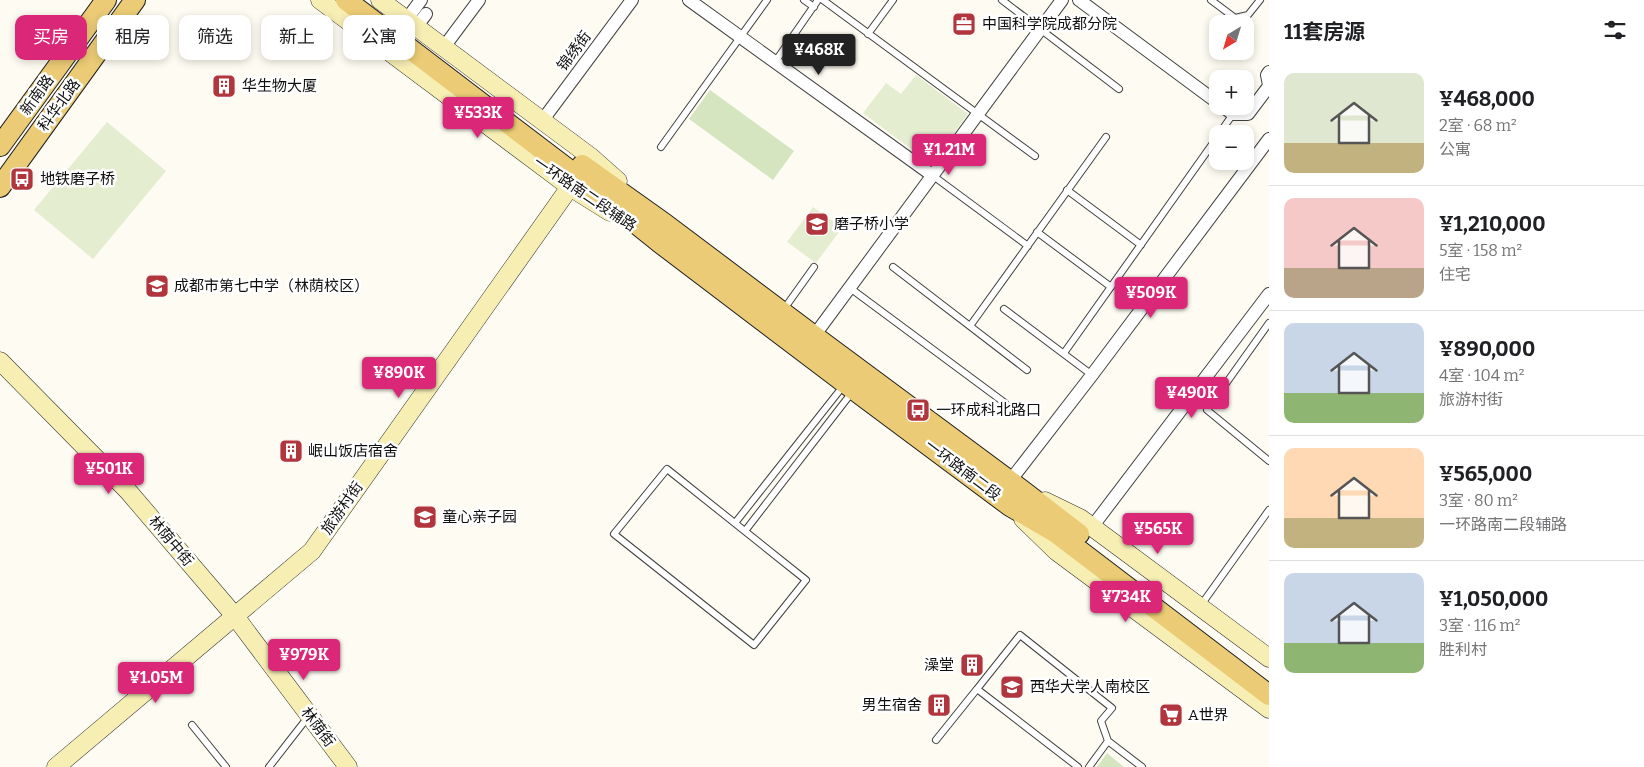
<!DOCTYPE html>
<html lang="zh">
<head>
<meta charset="utf-8">
<style>
	:root { --surface:#fff; --page:#f6f6f6; --text:#202124; --muted:#757577; --line:#e0e0e0; --accent:#db2777 }
	body { margin:0; font-family:Bitter,"Noto Sans SC",serif; background:var(--page); color:var(--text); height:100vh; display:flex; flex-direction:column; font-size:19px; white-space:nowrap }
	* { box-sizing:border-box; margin:0 }
	p { font-size:16px; color:var(--muted) }
	.icon { flex:none; width:28px; height:28px; fill:none; stroke:currentColor; stroke-width:2; stroke-linecap:round; stroke-linejoin:round }
	.map { position:relative; flex:1; overflow:hidden }
	.drawer { display:flex; flex-direction:column; background:var(--surface); width:375px }
	.drawer>* { flex:none }
	.top-card { position:absolute; left:15px; top:15px; width:475px; height:45px; display:flex; gap:10px }
	.needle { width:32px; rotate:218deg }
	.buttons { position:absolute; left:1209px; top:15px; display:grid; gap:10px }
	.buttons a { display:grid; place-items:center; width:45px; height:45px; border-radius:10px; background:var(--surface); box-shadow:0 2px 8px #0003; font-size:25px }
	.price { position:absolute; translate:-50% -42px; padding:0 11px; border-radius:5px; background:var(--accent); color:#fff; font-size:16px; line-height:32px; filter:drop-shadow(0 1px 2px #0008) }
	.price::after { content:''; position:absolute; left:50%; top:30px; width:15px; height:11px; margin-left:-8px; background:inherit; clip-path:polygon(0 0,100% 0,50% 100%) }
	.price.on { background:#222; color:#fff }
	ul { padding:0; list-style:none }
	li { display:flex; align-items:center; gap:15px; height:125px; padding:0 15px }
	li+li { border-top:1px solid var(--line) }
	li span { display:grid; place-items:center; flex:none; width:140px; height:100px; border-radius:10px; color:#555 }
	li>.icon { margin-inline-start:auto }
	span .icon { width:60px; height:60px; fill:#fffc; stroke-width:1 }
	li b { font-size:21px }
	h2 { display:flex; justify-content:space-between; align-items:center; height:60px; padding:0 15px; font-size:21px }
	.pill { padding:0 18px; border-radius:10px; background:var(--surface); box-shadow:0 2px 8px #0003; font-size:18px; line-height:45px }
	.pill.on { background:var(--accent); color:#fff }
	main { display:flex; flex:1; min-height:0 }
	.map>svg:first-child { display:block }
</style>
</head>
<body>
<main>
<div class="map">
<svg width="1269" height="767" viewBox="0 0 1269 767">
	<rect width="100%" height="100%" fill="#fefbf2"/>
	<path fill="#d4e5bf" d="M710,90L794,151L773,180L689,119Z
		M1107,753L1124,767H1097Z"/>
	<path fill="#e4edd0" d="M916,75L968,114L931,164L863,113L886,83L901,94Z
		M107,122L166,171L93,259L34,210Z
		M813,207L842,228L816,263L787,242Z"/>
	<g fill="none" stroke-linecap="round" stroke-linejoin="round">
		<g stroke="#424242" stroke-width="8">
			<path id="lane" d="M804,0L814,7
				M823,0L1035,156
				M1002,0L1119,89
				M1211,0L1235,18L1248,15L1260,0
				M868,34L893,0
				M775,62L818,0
				M1219,134L1233,114
				M661,147L767,0
				M932,175L1028,246
				M1067,190L1141,245
				M1037,232L1111,287
				M893,267L1027,370
				M850,288L1005,403
				M784,309L814,267
				M1004,309L1092,375
				M1269,323L1207,410L1269,461
				M970,326L1106,137
				M1064,353L1218,136
				M667,469L806,580L754,645L614,534Z
				M735,523L844,385
				M745,531L853,391
				M1201,605L1269,510
				M977,689L1020,635L1112,708L1101,721L1108,741
				M192,725L226,767
				M936,740L977,689L1078,767
				M269,767L308,717
				M1089,767L1108,741L1142,767"/>
		</g>
		<g stroke="#424242" stroke-width="14">
			<path id="street" d="M689,0L932,175
				M1079,0L1218,103
				M407,19L421,0
				M417,26L426,14
				M444,47L479,0
				M1269,72L1267,75L1269,85
				M1222,106L1233,114H1248L1269,86
				M542,121L632,0
				M814,336L1062,0
				M1010,481L1092,375L1269,139
				M1092,527L1269,294"/>
		</g>
		<g stroke="#313131" stroke-width="19">
			<path id="secondary" d="M320,0L570,187L610,212
				M380,0L591,157L618,181
				M0,361L128,491L234,615L348,767
				M1045,501L1080,518L1269,658
				M1023,519L1056,551L1269,709
				M56,767L312,551L570,187"/>
		</g>
		<g stroke="#202020" stroke-width="22">
			<path id="primary" d="M346,0L573,173L659,242L845,383L1010,506L1055,532L1269,695
				M0,146L106,0
				M582,165L665,224L814,336L1023,491L1079,534
				M0,187L135,0"/>
		</g>
		<use href="#lane" stroke="#fff" stroke-width="6"/>
		<use href="#street" stroke="#fff" stroke-width="12"/>
		<use href="#secondary" stroke="#f7eeb4" stroke-width="18"/>
		<use href="#primary" stroke="#ebcb75" stroke-width="20"/>
	</g>
	<defs>
		<g id="office-square" transform="scale(1.25)"><rect x="-9" y="-9" width="18" height="18" rx="4" fill="#b1353d" stroke="#fff"/><path d="M-6-3h4V-5.5h4V-3h4V5H-6ZM-1-4.5V-3h2v-1.5ZM-6 0V1H6V0Z" fill="#fff"/></g>
		<g id="building-square" transform="scale(1.25)"><rect x="-9" y="-9" width="18" height="18" rx="4" fill="#b1353d" stroke="#fff"/><path d="M-4-6H4V6H1V3H-1V6H-4ZM-2.5-4.3h1.7v1.8h-1.7ZM.8-4.3h1.7v1.8H.8ZM-2.5-1h1.7V.8h-1.7ZM.8-1h1.7V.8H.8Z" fill="#fff"/></g>
		<g id="bus-square" transform="scale(1.25)"><rect x="-9" y="-9" width="18" height="18" rx="4" fill="#b1353d" stroke="#fff"/><path d="M-5-6H5V4H4V6H2V4H-2V6H-4V4H-5ZM-3.5-4V0h7V-4ZM-3.5 1.2v1.5H-2V1.2ZM2 1.2v1.5H3.5V1.2Z" fill="#fff"/></g>
		<g id="school-square" transform="scale(1.25)"><rect x="-9" y="-9" width="18" height="18" rx="4" fill="#b1353d" stroke="#fff"/><path d="M0-5L7-2L0 1L-7-2ZM-4 1L0 2.5L4 1V4Q0 6-4 4Z" fill="#fff"/></g>
		<g id="university-square" transform="scale(1.25)"><rect x="-9" y="-9" width="18" height="18" rx="4" fill="#b1353d" stroke="#fff"/><path d="M0-5L7-2L0 1L-7-2ZM-4 1L0 2.5L4 1V4Q0 6-4 4Z" fill="#fff"/></g>
		<g id="supermarket-square" transform="scale(1.25)"><rect x="-9" y="-9" width="18" height="18" rx="4" fill="#b1353d" stroke="#fff"/><path d="M-6-5.5h2.5l.6 2H6L4.5 2H-2.5L-4.4-4H-6ZM-1.5 3.2a1.3 1.3 0 1 0 .1 0ZM3 3.2a1.3 1.3 0 1 0 .1 0Z" fill="#fff"/></g>
	</defs>
	<g fill-rule="evenodd">
		<use href="#office-square" x="964" y="24"/>
		<use href="#building-square" x="224" y="86"/>
		<use href="#bus-square" x="22" y="179"/>
		<use href="#school-square" x="817" y="224"/>
		<use href="#school-square" x="157" y="286"/>
		<use href="#bus-square" x="918" y="410"/>
		<use href="#building-square" x="291" y="451"/>
		<use href="#school-square" x="425" y="517"/>
		<use href="#building-square" x="972" y="665"/>
		<use href="#university-square" x="1012" y="687"/>
		<use href="#building-square" x="939" y="705"/>
		<use href="#supermarket-square" x="1171" y="715"/>
	</g>
	<g text-anchor="middle" stroke-width="5" stroke-linejoin="round" paint-order="stroke">
		<g font-size="15" fill="#0f0f0f" stroke="#fff" text-anchor="start">
			<text x="982" y="29">中国科学院成都分院</text>
			<text x="242" y="91">华生物大厦</text>
			<text x="40" y="184">地铁磨子桥</text>
			<text x="834" y="229">磨子桥小学</text>
			<text x="174" y="291">成都市第七中学（林荫校区）</text>
			<text x="936" y="415">一环成科北路口</text>
			<text x="308" y="456">岷山饭店宿舍</text>
			<text x="442" y="522">童心亲子园</text>
			<text x="954" y="670" text-anchor="end">澡堂</text>
			<text x="1030" y="692">西华大学人南校区</text>
			<text x="922" y="710" text-anchor="end">男生宿舍</text>
			<text x="1188" y="720">A世界</text>
		</g>
		<g font-size="15" fill="#0f0f0f" stroke="#fff">
			<text transform="translate(574 51) rotate(-53)" y="5">锦绣街</text>
			<text transform="translate(37 95) rotate(-54)" y="5">新南路</text>
			<text transform="translate(59 105) rotate(-54)" y="5">科华北路</text>
			<text transform="translate(585 194) rotate(34)" y="5">一环路南二段辅路</text>
			<text transform="translate(963 470) rotate(37)" y="5">一环路南二段</text>
			<text transform="translate(342 508) rotate(-55)" y="5">旅游村街</text>
			<text transform="translate(171 541) rotate(50)" y="5">林荫中街</text>
			<text transform="translate(318 727) rotate(53)" y="5">林荫街</text>
		</g>
	</g>
</svg>
<div class="buttons">
<a><svg class="needle" viewBox="-14 -14 28 28"><path d="M0-13l5 13h-10z" fill="#e53935"/><path d="M0 13l5-13h-10z" fill="#757577"/></svg></a>
<a>+</a>
<a>−</a>
</div>
<b class="price on" style="left:819px;top:76px">¥468K</b>
<b class="price" style="left:478px;top:139px">¥533K</b>
<b class="price" style="left:949px;top:176px">¥1.21M</b>
<b class="price" style="left:1151px;top:319px">¥509K</b>
<b class="price" style="left:399px;top:399px">¥890K</b>
<b class="price" style="left:1192px;top:419px">¥490K</b>
<b class="price" style="left:109px;top:495px">¥501K</b>
<b class="price" style="left:1158px;top:555px">¥565K</b>
<b class="price" style="left:1126px;top:623px">¥734K</b>
<b class="price" style="left:304px;top:681px">¥979K</b>
<b class="price" style="left:156px;top:704px">¥1.05M</b>
<div class="top-card">
<a class="pill on">买房</a>
<a class="pill">租房</a>
<a class="pill">筛选</a>
<a class="pill">新上</a>
<a class="pill">公寓</a>
</div>
</div>
<section class="drawer">
<h2>11套房源<svg class="icon" aria-label="filters" viewBox="0 0 24 24"><path d="M4 7h16M4 17h16"/><circle cx="9" cy="7" r="2"/><circle cx="15" cy="17" r="2"/></svg></h2>
<ul>
<li><span style="background:linear-gradient(#dfe7d0 70%,#c2b280 0)"><svg class="icon" aria-label="home" viewBox="0 0 24 24"><path d="M3 11l9-7 9 7M6 9v11h12V9"/></svg></span><div><b>¥468,000</b><p>2室 · 68 m²</p><p>公寓</p></div></li>
<li><span style="background:linear-gradient(#f6c9c9 70%,#b9a48a 0)"><svg class="icon" aria-label="home" viewBox="0 0 24 24"><path d="M3 11l9-7 9 7M6 9v11h12V9"/></svg></span><div><b>¥1,210,000</b><p>5室 · 158 m²</p><p>住宅</p></div></li>
<li><span style="background:linear-gradient(#c9d6e8 70%,#8fb573 0)"><svg class="icon" aria-label="home" viewBox="0 0 24 24"><path d="M3 11l9-7 9 7M6 9v11h12V9"/></svg></span><div><b>¥890,000</b><p>4室 · 104 m²</p><p>旅游村街</p></div></li>
<li><span style="background:linear-gradient(#ffd9b3 70%,#c2b280 0)"><svg class="icon" aria-label="home" viewBox="0 0 24 24"><path d="M3 11l9-7 9 7M6 9v11h12V9"/></svg></span><div><b>¥565,000</b><p>3室 · 80 m²</p><p>一环路南二段辅路</p></div></li>
<li><span style="background:linear-gradient(#c9d6e8 70%,#8fb573 0)"><svg class="icon" aria-label="home" viewBox="0 0 24 24"><path d="M3 11l9-7 9 7M6 9v11h12V9"/></svg></span><div><b>¥1,050,000</b><p>3室 · 116 m²</p><p>胜利村</p></div></li>
</ul>
</section>
</main>
</body>
</html>
